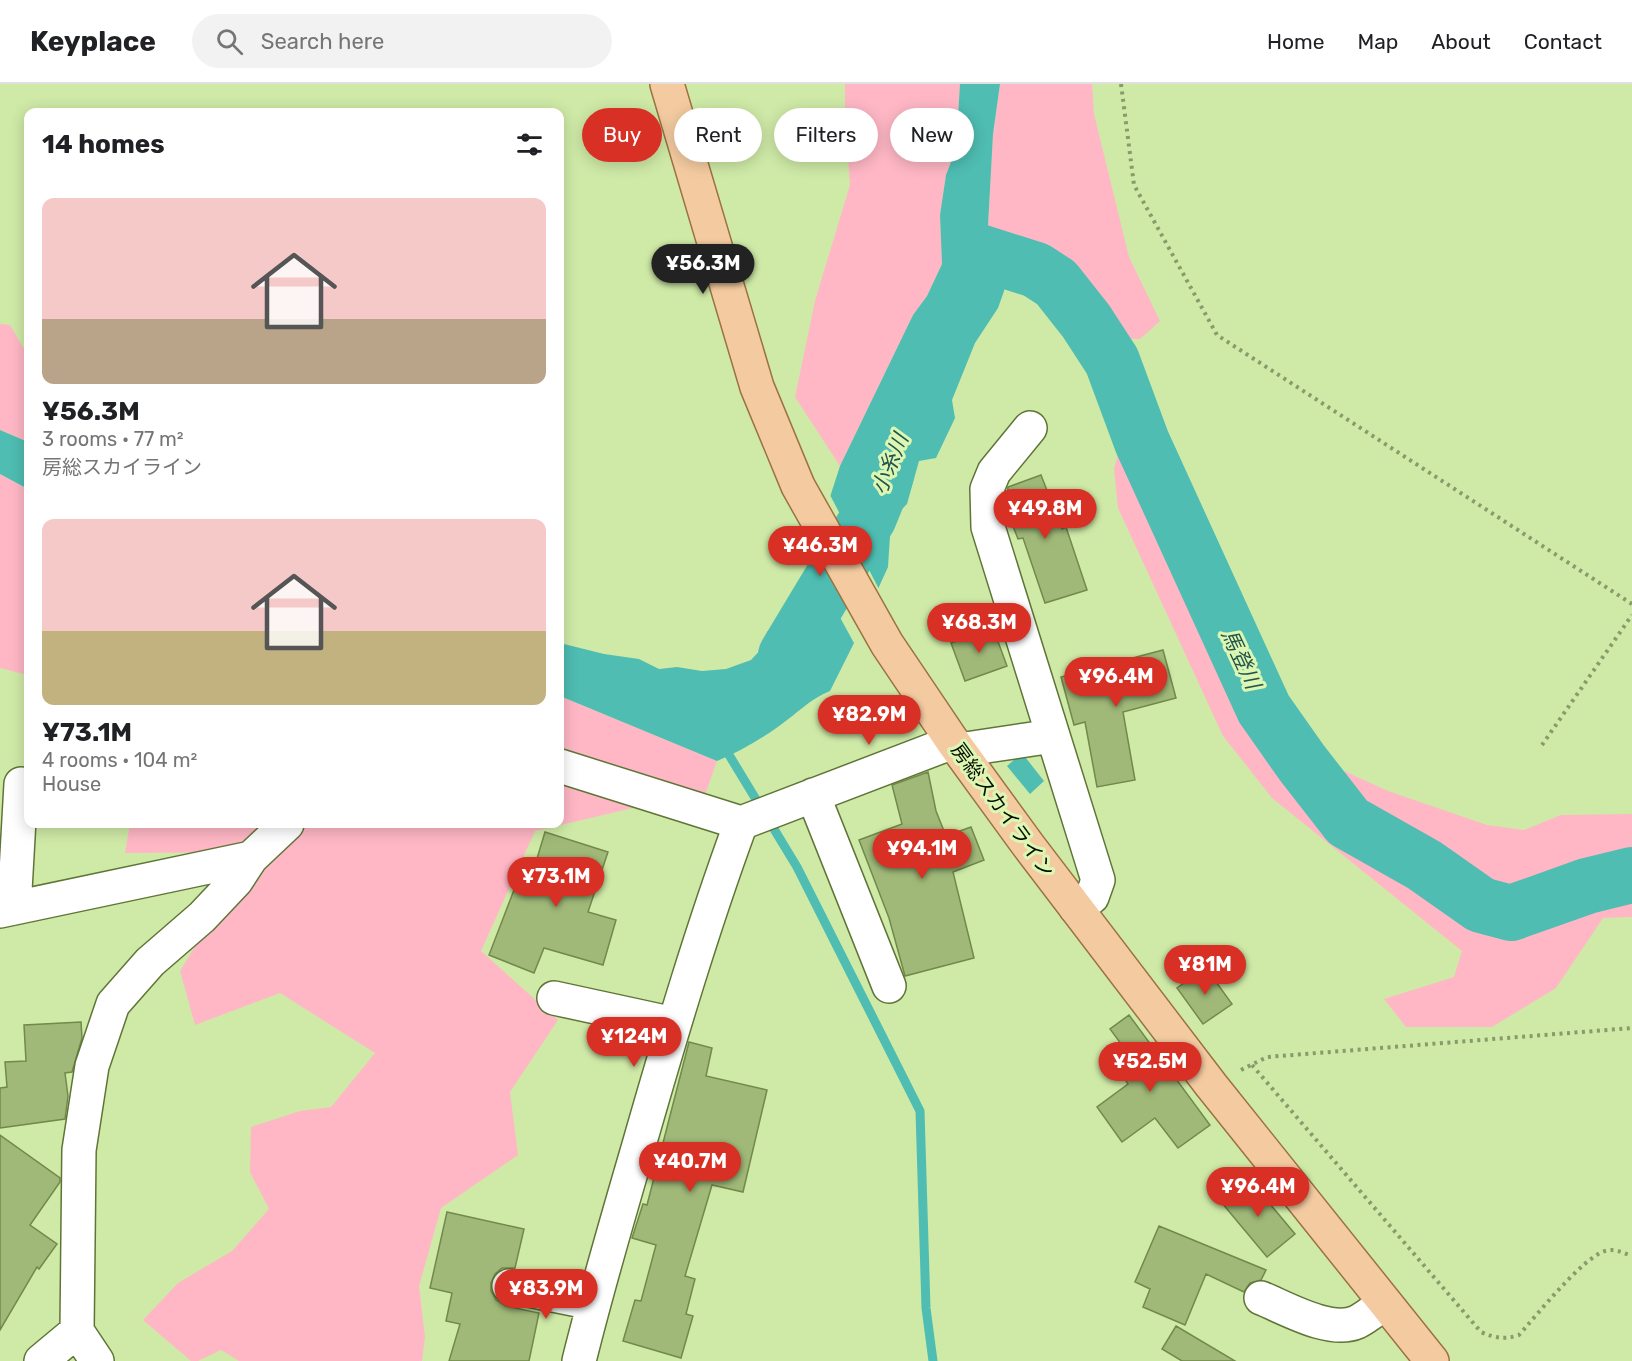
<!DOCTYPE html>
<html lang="en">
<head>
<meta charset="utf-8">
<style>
	:root { --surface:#fff; --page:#f2f2f2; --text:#202124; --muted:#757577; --line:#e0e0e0; --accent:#d93025 }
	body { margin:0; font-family:Rubik,"Noto Sans JP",sans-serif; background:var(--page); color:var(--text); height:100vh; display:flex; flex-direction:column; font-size:22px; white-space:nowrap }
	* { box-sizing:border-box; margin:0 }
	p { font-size:20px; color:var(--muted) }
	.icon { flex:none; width:33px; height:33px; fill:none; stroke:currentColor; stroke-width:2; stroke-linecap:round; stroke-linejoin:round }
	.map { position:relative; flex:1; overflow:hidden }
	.drawer { position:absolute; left:24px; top:24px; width:540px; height:720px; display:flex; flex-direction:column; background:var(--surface); border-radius:12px; box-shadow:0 3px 15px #0003 }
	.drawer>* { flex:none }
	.banner { position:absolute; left:582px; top:24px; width:570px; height:54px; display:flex; gap:12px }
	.price { position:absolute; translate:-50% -51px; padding:0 14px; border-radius:21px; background:var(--accent); color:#fff; font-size:20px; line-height:39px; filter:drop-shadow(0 2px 3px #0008) }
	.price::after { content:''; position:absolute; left:50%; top:36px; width:18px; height:14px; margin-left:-9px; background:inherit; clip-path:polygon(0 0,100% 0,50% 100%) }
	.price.on { background:#222; color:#fff }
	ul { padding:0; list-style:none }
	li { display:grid; align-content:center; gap:12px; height:318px; padding:0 18px }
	li span { display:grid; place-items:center; height:186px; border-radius:12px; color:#555 }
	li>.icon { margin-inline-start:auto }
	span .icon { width:108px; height:108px; fill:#fffc; stroke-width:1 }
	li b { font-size:26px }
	h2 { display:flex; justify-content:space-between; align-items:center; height:72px; padding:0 18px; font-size:26px }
	.chip { padding:0 21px; border-radius:27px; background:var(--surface); box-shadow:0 3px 15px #0003; font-size:21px; line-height:54px }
	.chip.on { background:var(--accent); color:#fff }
	header { display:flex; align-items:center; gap:36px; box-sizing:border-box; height:84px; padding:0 30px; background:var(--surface); border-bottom:2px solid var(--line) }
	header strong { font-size:28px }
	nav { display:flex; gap:33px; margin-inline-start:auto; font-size:21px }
	.search { width:420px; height:54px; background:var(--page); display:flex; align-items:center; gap:15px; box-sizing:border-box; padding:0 21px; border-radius:33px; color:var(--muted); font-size:22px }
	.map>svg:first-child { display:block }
</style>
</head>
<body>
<header>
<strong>Keyplace</strong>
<div class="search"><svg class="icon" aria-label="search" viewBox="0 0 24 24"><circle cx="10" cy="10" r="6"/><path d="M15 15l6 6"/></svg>Search here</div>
<nav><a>Home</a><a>Map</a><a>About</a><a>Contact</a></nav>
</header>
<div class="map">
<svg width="1632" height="1277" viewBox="0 0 1632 1277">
	<rect width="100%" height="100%" fill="#cfeaa7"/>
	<path fill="#ffb7c5" d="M845,0H960L956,65L946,91L940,131L942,180L927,212L913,231L840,382L795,313L815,217L850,101L845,30Z
		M1000,0H1092L1094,30L1129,173L1160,237L1140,255L1115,254L1088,203L1029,183L1012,175L1008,163L994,161L988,142L993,50Z
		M0,240L10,241L28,272V358L0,346Z
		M1124,352L1198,534L1278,657L1388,707L1487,741L1524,746L1561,731L1632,730V833L1603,834L1556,904L1492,943H1406L1384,915L1454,893L1462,867L1272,714L1223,652L1118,424L1114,384Z
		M0,390L28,405V591L0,584Z
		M560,612L717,677L705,711L637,723L535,747L481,867L558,936L510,1008L518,1071L441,1124L419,1202L425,1253L422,1277H239L221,1266L198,1277H191L143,1236L178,1199L232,1167L269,1125L250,1088L251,1043L300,1027L331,1023L375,969L280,909L195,941L180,887L216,828L262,768L125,769L130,740H560Z"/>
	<path fill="#4fbdb2" d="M960,0H1000L993,50L988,142L994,161L1008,163L1013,179L1003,210L998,224L975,259L952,316L955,334L936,374L919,377L907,420L891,436L888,483L878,505L830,413L840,382L913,231L927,212L942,180L940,131L946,91L956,65Z
		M0,346L28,358V405L0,390Z
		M812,482L854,559L830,607C811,615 803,624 787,636C765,653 743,666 717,677L560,612V559L604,570L639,575L659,585L677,583L702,587L726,585L751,576L765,561L767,548L792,522Z
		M1022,669L1044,697L1030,710L1007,682Z"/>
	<path fill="#cfeaa7" d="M829,409L880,507L879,508L875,506L828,414Z"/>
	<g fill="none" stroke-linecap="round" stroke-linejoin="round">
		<path stroke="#4fbdb2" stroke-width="9" d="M723,661L797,783L920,1027L926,1224L933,1277"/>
		<path stroke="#4fbdb2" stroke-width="56" d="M973,166L1036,186L1056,199L1086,237L1112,277L1142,358L1264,625L1302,679L1348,738L1424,781L1481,821L1511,829L1587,802L1632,791
			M786,571L869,433L886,391"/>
	</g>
	<path fill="#a0b978" stroke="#71894a" stroke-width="1.5" d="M1041,391L1062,445L1066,443L1087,506L1045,519L1023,454L1018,455L1006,424L1008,403Z
		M993,544L1007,582L965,597L951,559Z
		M1163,566L1176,614L1123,628L1135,696L1097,703L1085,638L1074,641L1061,593Z
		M928,688L936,727L946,752L971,743L984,776L953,788L974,874L905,892L889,834L859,756L902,740L892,701Z
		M545,748L608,768L588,828L616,836L603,881L544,864L534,889L489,871L514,806L526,811Z
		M1206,884L1232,920L1203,940L1177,904Z
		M1129,931L1210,1041L1178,1064L1155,1034L1122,1058L1097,1023L1128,1000L1122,991L1136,980L1110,945Z
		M81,938L82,954L72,988L65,989L68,1012L65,1035L0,1044V1004L7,1003L5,978L26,977L24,941Z
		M689,958L712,964L706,992L767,1006L743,1108L712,1101L685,1192L695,1195L686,1230L693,1232L681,1274L623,1257L635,1216L641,1217L656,1161L632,1154L643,1120L647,1121Z
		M0,1051L60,1094V1098L30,1141L57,1160L39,1185L37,1183L0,1246Z
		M1250,1096L1295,1150L1267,1173L1222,1119Z
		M447,1128L524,1145L515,1184H502L495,1190L491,1199V1207L496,1216L506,1222L539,1229L529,1277H449L460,1240L446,1237L452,1209L430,1204Z
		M1159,1142L1266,1186L1261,1196L1250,1199L1244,1208L1206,1190L1185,1241L1143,1223L1150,1205L1135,1198Z
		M1176,1242L1235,1277H1182L1162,1265Z"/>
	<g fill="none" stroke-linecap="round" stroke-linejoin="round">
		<g stroke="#5f7537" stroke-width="36">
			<path id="minor" d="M1030,344L994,388L987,405L988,443L1098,796L1092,813L1076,824
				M959,666L1053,652
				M560,682L741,739
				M813,711L889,902
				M14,824L21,700
				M0,827L251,774
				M554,914L674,940
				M509,1202L593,1219
				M1261,1214C1286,1224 1330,1250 1357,1238C1367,1233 1376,1225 1385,1219
				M41,1277L77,1247
				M97,1277L77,1247L79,1066L92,982L113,920L150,878L202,833L236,797L251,774L287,740
				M579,1277C597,1204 618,1133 639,1061C670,953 702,845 741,739L953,658"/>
		</g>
		<g stroke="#9c7240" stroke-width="36">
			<path id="major" d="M667,0L757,303L798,402L887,560L953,658L1028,761L1211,1001L1432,1277"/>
		</g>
		<path stroke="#879b6b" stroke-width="4" stroke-dasharray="3 4.5" stroke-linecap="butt" d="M1121,0L1134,101L1217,251L1632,520
			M1542,661L1632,531
			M1252,981L1481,1248C1495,1254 1504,1256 1519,1251C1536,1232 1583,1173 1605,1167C1615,1164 1623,1169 1632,1172
			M1241,986L1267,973L1632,944"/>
		<use href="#minor" stroke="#fff" stroke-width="33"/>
		<use href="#major" stroke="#f4cba1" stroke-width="33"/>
	</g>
	<g text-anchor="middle" stroke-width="6" stroke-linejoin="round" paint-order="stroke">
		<g font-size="20" fill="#070e00" stroke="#dcf7b3">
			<text transform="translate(1003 726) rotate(54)" y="7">房総スカイライン</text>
		</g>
		<g font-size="21" font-style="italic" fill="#23534d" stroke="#dcf7b3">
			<text transform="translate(890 380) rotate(-68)" y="7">小糸川</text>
			<text transform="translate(1241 575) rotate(65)" y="7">馬登川</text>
		</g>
	</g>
</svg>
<b class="price on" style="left:703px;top:211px">¥56.3M</b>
<b class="price" style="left:1045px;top:456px">¥49.8M</b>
<b class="price" style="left:820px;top:493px">¥46.3M</b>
<b class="price" style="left:979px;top:570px">¥68.3M</b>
<b class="price" style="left:1116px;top:624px">¥96.4M</b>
<b class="price" style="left:869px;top:662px">¥82.9M</b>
<b class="price" style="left:922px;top:796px">¥94.1M</b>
<b class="price" style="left:556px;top:824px">¥73.1M</b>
<b class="price" style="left:1205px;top:912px">¥81M</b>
<b class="price" style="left:634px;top:984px">¥124M</b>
<b class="price" style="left:1150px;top:1009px">¥52.5M</b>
<b class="price" style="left:690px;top:1109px">¥40.7M</b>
<b class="price" style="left:1258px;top:1134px">¥96.4M</b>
<b class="price" style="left:546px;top:1236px">¥83.9M</b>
<div class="banner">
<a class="chip on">Buy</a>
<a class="chip">Rent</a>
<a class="chip">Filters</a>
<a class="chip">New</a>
</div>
<section class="drawer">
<h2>14 homes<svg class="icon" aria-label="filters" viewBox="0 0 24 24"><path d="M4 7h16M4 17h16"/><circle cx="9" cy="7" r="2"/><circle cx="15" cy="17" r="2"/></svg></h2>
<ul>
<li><span style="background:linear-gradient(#f6c9c9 65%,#b9a48a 0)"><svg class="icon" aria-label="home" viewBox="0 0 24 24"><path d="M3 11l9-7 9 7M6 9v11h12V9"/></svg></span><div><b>¥56.3M</b><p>3 rooms · 77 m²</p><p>房総スカイライン</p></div></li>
<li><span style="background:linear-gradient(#f6c9c9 60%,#c2b280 0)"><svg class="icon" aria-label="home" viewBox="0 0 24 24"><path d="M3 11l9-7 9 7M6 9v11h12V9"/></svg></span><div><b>¥73.1M</b><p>4 rooms · 104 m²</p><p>House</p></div></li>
</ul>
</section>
</div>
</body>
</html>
